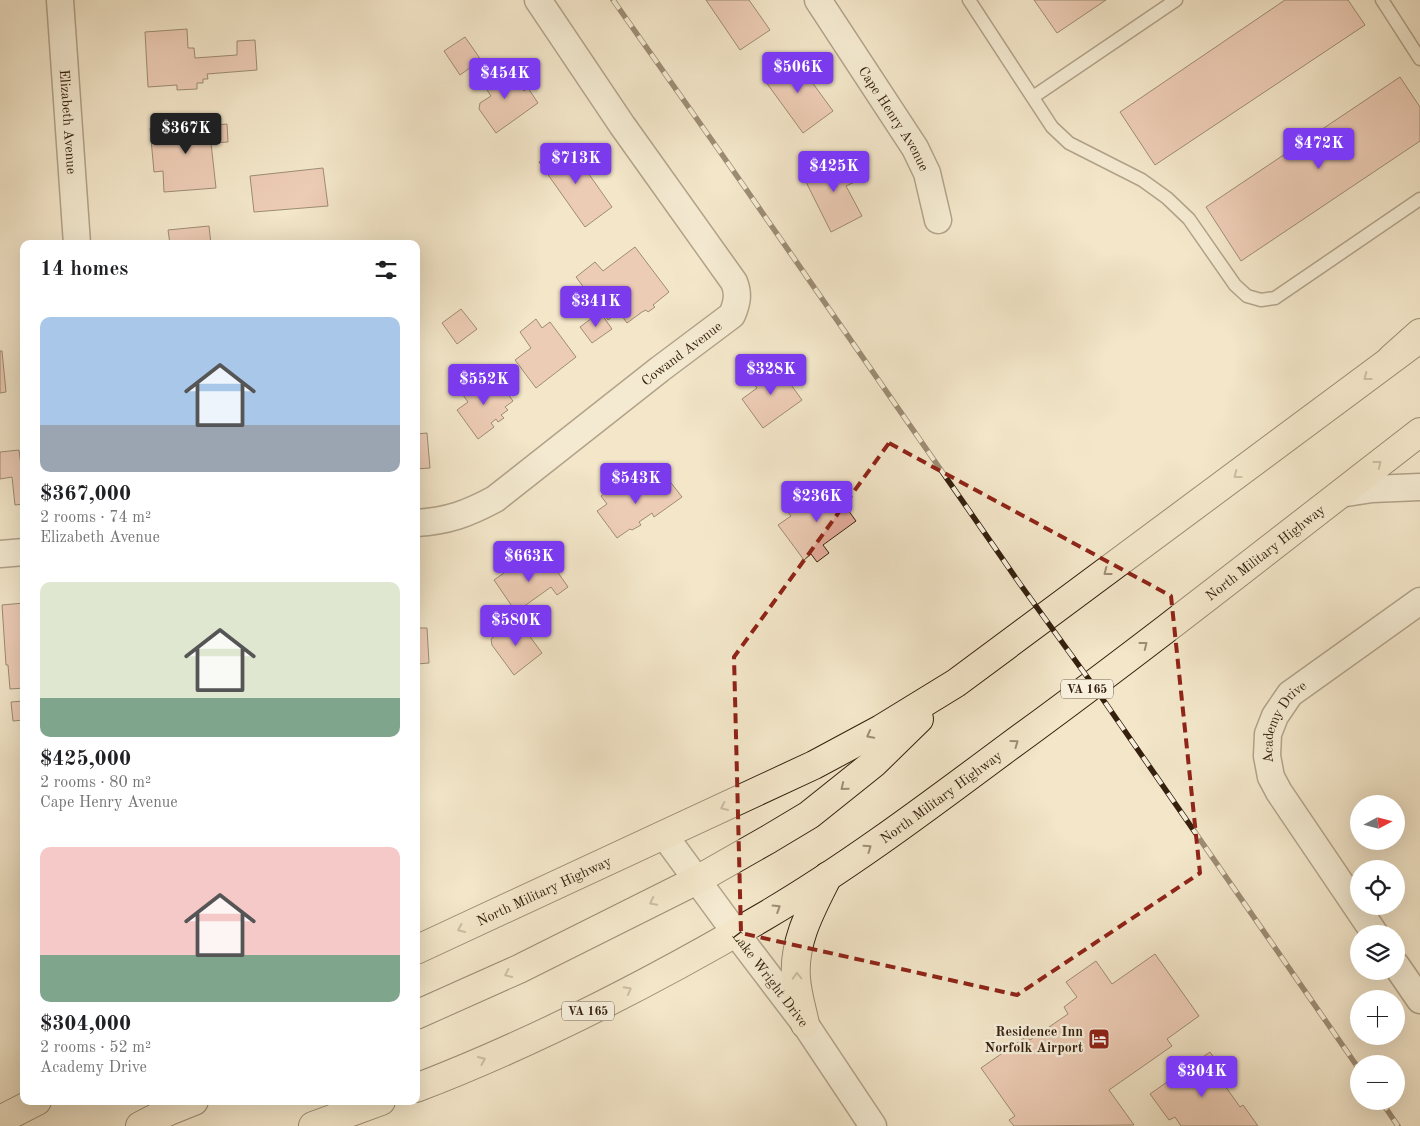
<!DOCTYPE html>
<html lang="en">
<head>
<meta charset="utf-8">
<style>
	:root { --surface:#fff; --page:#f2f2f2; --text:#202124; --muted:#757577; --accent:#7c3aed }
	body { margin:0; font-family:"Old Standard TT",serif; background:var(--page); color:var(--text); height:100vh; display:flex; flex-direction:column; font-size:19px; white-space:nowrap }
	* { box-sizing:border-box; margin:0 }
	p { font-size:16px; color:var(--muted) }
	.icon { flex:none; width:28px; height:28px; fill:none; stroke:currentColor; stroke-width:2; stroke-linecap:round; stroke-linejoin:round }
	.map { position:relative; flex:1; overflow:hidden }
	.side { position:absolute; left:20px; top:240px; width:400px; height:865px; display:flex; flex-direction:column; background:var(--surface); border-radius:10px; box-shadow:0 5px 20px #0002 }
	.side>* { flex:none }
	.needle { width:32px; rotate:83deg }
	.buttons { position:absolute; left:1350px; top:795px; display:grid; gap:10px }
	.buttons a { display:grid; place-items:center; width:55px; height:55px; border-radius:50%; background:var(--surface); box-shadow:0 5px 20px #0002; font-size:25px }
	.price { position:absolute; translate:-50% -42px; padding:0 11px; border-radius:5px; background:var(--accent); color:#fff; font-size:16px; line-height:32px; filter:drop-shadow(0 1px 2px #0008) }
	.price::after { content:''; position:absolute; left:50%; top:30px; width:15px; height:11px; margin-left:-8px; background:inherit; clip-path:polygon(0 0,100% 0,50% 100%) }
	.price.current { background:#222; color:#fff }
	ul { padding:0; list-style:none }
	li { display:grid; align-content:center; gap:10px; height:265px; padding:0 20px }
	li span { display:grid; place-items:center; height:155px; border-radius:10px; color:#555 }
	li>.icon { margin-inline-start:auto }
	span .icon { width:90px; height:90px; fill:#fffc; stroke-width:1 }
	li b { font-size:21px }
	h2 { display:flex; justify-content:space-between; align-items:center; height:60px; padding:0 20px; font-size:21px }
	.map>svg:first-child { display:block }
</style>
</head>
<body>
<div class="map">
<svg width="1420" height="1126" viewBox="0 0 1420 1126">
	<rect width="100%" height="100%" fill="#f3e6c9"/>
	<filter id="stains"><feTurbulence type="fractalNoise" baseFrequency=".004" numOctaves="4"/><feColorMatrix values="0 0 0 0 .2 0 0 0 0 .09 0 0 0 0 .02 0 0 0 .5 -.17"/></filter>
	<radialGradient id="worn" r=".72"><stop offset=".6" stop-color="#630" stop-opacity="0"/><stop offset="1" stop-color="#630" stop-opacity=".3"/></radialGradient>
	<path fill="#e7ae9d" stroke="#35200e" d="M706,0H749L770,30L740,50Z
		M1034,0H1106L1057,33Z
		M1285,0H1348L1365,25L1155,165L1120,112Z
		M187,29L188,48H194L195,58L237,55V41L255,40L257,70L207,74L208,79H203V83H197V89L177,90V85L148,87L145,32Z
		M465,37L481,60L460,75L444,51Z
		M793,56L833,111L803,133L763,78Z
		M503,67L508,75L512,73L516,80L519,78L523,83L520,85L524,91L528,88L538,103L496,133L479,109L480,103L491,96L481,81Z
		M1400,77L1420,107V141L1241,261L1206,207Z
		M204,124L205,126L227,124L228,142L211,143L216,188L164,192L163,171L154,172L150,128Z
		M567,143L612,207L585,227L539,162Z
		M844,155L857,181L846,186L862,216L831,232L803,176Z
		M323,168L328,206L254,212L250,176Z
		M209,226L211,244H170L168,230Z
		M635,247L669,292L653,305L655,307L648,312L646,310L642,312L627,323L619,312L608,320L576,277L595,262L603,271Z
		M461,309L477,329L457,344L442,323Z
		M600,312L612,329L592,343L580,327Z
		M536,319L542,328L550,322L576,357L536,388L515,360L531,348L520,332Z
		M0,351H2L6,392L0,393Z
		M776,364L802,400L763,428L742,399L757,388L751,381Z
		M476,379L483,389L497,379L513,401L505,407L508,410L501,415L504,418L498,422L496,419L491,423L494,427L478,439L457,410L468,402L460,391Z
		M427,433L430,468L416,469V434Z
		M19,450L21,465L24,464V504L15,505L12,477L0,479V452Z
		M665,475L682,497L654,517L652,513L639,522L641,525L632,530L630,529L617,538L597,511L607,504L601,496L619,482L625,491L633,485L640,493Z
		M830,485L856,521L823,545L829,553L817,562L811,554L804,560L778,525L791,516L787,511L803,500L806,503Z
		M524,559L529,565L533,562L538,569L550,561L568,587L557,595L551,587L516,612L494,580Z
		M24,603V688L10,689L8,665H6L2,605Z
		M517,619L542,653L514,675L492,645L491,639Z
		M416,628H427L429,663L417,664L416,667Z
		M24,701V720L13,721L11,702Z
		M1155,954L1199,1016L1167,1039L1172,1046L1109,1090L1134,1125L1014,1126L1009,1120L1015,1116L981,1068L1027,1036L1030,1040L1068,1014L1064,1007L1077,997L1066,982L1096,961L1112,984Z
		M1210,1052L1229,1079L1223,1083L1240,1107L1243,1105L1258,1126H1181L1175,1117L1169,1120L1150,1094Z"/>
	<g fill="none" stroke-linecap="round" stroke-linejoin="round">
		<g stroke="#64523d" stroke-width="15">
			<path id="service" d="M969,0L1052,127L1069,143L1142,180L1167,198L1189,219L1235,285L1247,296L1261,300L1275,298L1420,199
				M1382,0L1420,59
				M1033,97L1176,0"/>
		</g>
		<g stroke="#64523d" stroke-width="29">
			<g id="minor">
				<path id="s1" d="M60,0L77,244"/>
				<path id="s2" d="M818,0L915,148L927,173L938,220"/>
				<path d="M1340,494L1372,489L1420,487"/>
				<path id="s3" d="M416,523C448,521 467,514 495,499L660,369L732,315C737,303 739,294 734,282L622,125L538,0"/>
				<path d="M0,554L24,552"/>
				<path id="s4" d="M664,835L735,932L805,1024L873,1126"/>
				<path id="s5" d="M1375,934L1279,792L1271,777L1267,756L1268,734L1275,716L1290,694L1420,601"/>
				<path d="M1396,965L1420,1000"/>
			</g>
		</g>
		<g stroke="#35200e" stroke-width="30">
			<g id="primary">
				<path id="s6" d="M416,950L814,765L881,729L956,683L1411,345"/>
				<path d="M416,1015L519,969L697,880L769,839L809,815L874,763L919,719"/>
				<path d="M805,1024C802,1009 797,994 796,978C793,941 812,908 828,876"/>
				<path id="s7" d="M416,1088C536,1042 652,982 763,917C847,868 929,806 1007,748C1147,646 1283,538 1420,432"/>
				<path d="M0,1120L37,1101"/>
				<path d="M140,1126L169,1111L194,1101"/>
				<path d="M313,1126L381,1101"/>
			</g>
		</g>
		<g stroke="#35200e" stroke-width="30">
			<path id="motorway" d="M1392,358L1420,333"/>
		</g>
		<use href="#service" stroke="#f7efdc" stroke-width="12"/>
		<use href="#minor" stroke="#f7efdc" stroke-width="26"/>
		<use href="#primary" stroke="#f3e6c9" stroke-width="28"/>
		<use href="#motorway" stroke="#f3e6c9" stroke-width="28"/>
		<g stroke="#35200e" stroke-width="5.5">
			<path id="rail" d="M613,0L723,156L1020,584L1093,685L1359,1069
				M1381,1101L1398,1126"/>
		</g>
		<use href="#rail" stroke="#f7efdc" stroke-width="4" stroke-dasharray="11" stroke-linecap="butt"/>
	</g>
	<defs><path id="oneway-chevron" d="M-2-3.5L2.5 0L-2 3.5" fill="none" stroke-width="1.6" stroke-linecap="round" stroke-linejoin="round" transform="scale(1.25)"/></defs>
	<g stroke="#9e8d75">
		<use href="#oneway-chevron" transform="translate(1367 377) rotate(143)"/>
		<use href="#oneway-chevron" transform="translate(1378 464) rotate(-38)"/>
		<use href="#oneway-chevron" transform="translate(1237 475) rotate(143)"/>
		<use href="#oneway-chevron" transform="translate(1107 572) rotate(143)"/>
		<use href="#oneway-chevron" transform="translate(1144 645) rotate(-38)"/>
		<use href="#oneway-chevron" transform="translate(870 735) rotate(152)"/>
		<use href="#oneway-chevron" transform="translate(1015 743) rotate(-36)"/>
		<use href="#oneway-chevron" transform="translate(844 787) rotate(141)"/>
		<use href="#oneway-chevron" transform="translate(724 807) rotate(155)"/>
		<use href="#oneway-chevron" transform="translate(868 848) rotate(-35)"/>
		<use href="#oneway-chevron" transform="translate(653 902) rotate(153)"/>
		<use href="#oneway-chevron" transform="translate(777 908) rotate(-32)"/>
		<use href="#oneway-chevron" transform="translate(461 929) rotate(155)"/>
		<use href="#oneway-chevron" transform="translate(508 974) rotate(155)"/>
		<use href="#oneway-chevron" transform="translate(797 976) rotate(-92)"/>
		<use href="#oneway-chevron" transform="translate(628 990) rotate(-28)"/>
		<use href="#oneway-chevron" transform="translate(482 1060) rotate(-24)"/>
	</g>
	<path d="M0 0H1420V1126H0ZM889,443L1171,596L1200,873L1017,995L741,933L734,657Z" fill="#f3e6c9" fill-opacity=".55" fill-rule="evenodd"/>
	<path fill="none" stroke="#8f2418" stroke-width="4" stroke-dasharray="10 6" stroke-linejoin="round" d="M889,443L1171,596L1200,873L1017,995L741,933L734,657Z"/>
	<defs>
		<g id="hotel-square" transform="scale(1.125)"><rect x="-9" y="-9" width="18" height="18" rx="4" fill="#8f2418" stroke="#f7efdc"/><path d="M-6-4.5h1.5V1H6V5H4.5V3h-9V5H-6ZM-4 0a1.8 1.8 0 1 1 3.6 0ZM.5 0V-2.5h3Q6-2.5 6 0Z" fill="#fff"/></g>
	</defs>
	<g fill-rule="evenodd">
		<use href="#hotel-square" x="1099" y="1039"/>
	</g>
	<g text-anchor="middle" stroke-width="4.5" stroke-linejoin="round" paint-order="stroke">
		<g fill="#f7efdc" stroke="#6f5e4c" stroke-width="1">
			<rect x="1061" y="679.5" width="52" height="19" rx="4"/>
			<rect x="562" y="1001.5" width="52" height="19" rx="4"/>
		</g>
		<g font-size="12" font-weight="bold" fill="#35200e">
			<text x="1087" y="693">VA 165</text>
			<text x="588" y="1015">VA 165</text>
		</g>
		<g font-size="14" fill="#35200e" stroke="#f7efdc">
			<text dy="5" stroke="none"><textPath href="#s2" startOffset="141">Cape Henry Avenue</textPath></text>
			<text dy="5" stroke="none"><textPath href="#s1" startOffset="122">Elizabeth Avenue</textPath></text>
			<text dy="5" stroke="none"><textPath href="#s3" startOffset="320">Cowand Avenue</textPath></text>
			<text dy="5" stroke="none"><textPath href="#s7" startOffset="1008">North Military Highway</textPath></text>
			<text dy="5" stroke="none"><textPath href="#s5" startOffset="249">Academy Drive</textPath></text>
			<text dy="5" stroke="none"><textPath href="#s7" startOffset="602">North Military Highway</textPath></text>
			<text dy="5" stroke="none"><textPath href="#s6" startOffset="141">North Military Highway</textPath></text>
			<text dy="5" stroke="none"><textPath href="#s4" startOffset="179">Lake Wright Drive</textPath></text>
		</g>
		<g font-size="14" font-weight="bold" fill="#35200e" stroke="#f7efdc" text-anchor="end">
			<text x="1083" y="1036">Residence Inn<tspan x="1083" dy="16">Norfolk Airport</tspan></text>
		</g>
	</g>
	<rect width="100%" height="100%" filter="url(#stains)"/>
	<rect width="100%" height="100%" fill="url(#worn)"/>
</svg>
<div class="buttons">
<a><svg class="needle" viewBox="-14 -14 28 28"><path d="M0-13l5 13h-10z" fill="#e53935"/><path d="M0 13l5-13h-10z" fill="#757577"/></svg></a>
<a><svg class="icon" aria-label="locate" viewBox="0 0 24 24"><circle cx="12" cy="12" r="6"/><path d="M12 2v4M12 18v4M2 12h4M18 12h4"/></svg></a>
<a><svg class="icon" aria-label="layers" viewBox="0 0 24 24"><path d="M12 4l9 5-9 5-9-5zM3 14l9 5 9-5"/></svg></a>
<a>+</a>
<a>−</a>
</div>
<b class="price" style="left:798px;top:94px">$506K</b>
<b class="price" style="left:505px;top:100px">$454K</b>
<b class="price current" style="left:186px;top:155px">$367K</b>
<b class="price" style="left:1319px;top:170px">$472K</b>
<b class="price" style="left:576px;top:185px">$713K</b>
<b class="price" style="left:834px;top:193px">$425K</b>
<b class="price" style="left:596px;top:328px">$341K</b>
<b class="price" style="left:771px;top:396px">$328K</b>
<b class="price" style="left:484px;top:406px">$552K</b>
<b class="price" style="left:636px;top:505px">$543K</b>
<b class="price" style="left:817px;top:523px">$236K</b>
<b class="price" style="left:529px;top:583px">$663K</b>
<b class="price" style="left:516px;top:647px">$580K</b>
<b class="price" style="left:1202px;top:1098px">$304K</b>
<section class="side">
<h2>14 homes<svg class="icon" aria-label="filters" viewBox="0 0 24 24"><path d="M4 7h16M4 17h16"/><circle cx="9" cy="7" r="2"/><circle cx="15" cy="17" r="2"/></svg></h2>
<ul>
<li><span style="background:linear-gradient(#a9c7e8 70%,#9aa5b1 0)"><svg class="icon" aria-label="home" viewBox="0 0 24 24"><path d="M3 11l9-7 9 7M6 9v11h12V9"/></svg></span><div><b>$367,000</b><p>2 rooms · 74 m²</p><p>Elizabeth Avenue</p></div></li>
<li><span style="background:linear-gradient(#dfe7d0 75%,#7fa58c 0)"><svg class="icon" aria-label="home" viewBox="0 0 24 24"><path d="M3 11l9-7 9 7M6 9v11h12V9"/></svg></span><div><b>$425,000</b><p>2 rooms · 80 m²</p><p>Cape Henry Avenue</p></div></li>
<li><span style="background:linear-gradient(#f6c9c9 70%,#7fa58c 0)"><svg class="icon" aria-label="home" viewBox="0 0 24 24"><path d="M3 11l9-7 9 7M6 9v11h12V9"/></svg></span><div><b>$304,000</b><p>2 rooms · 52 m²</p><p>Academy Drive</p></div></li>
</ul>
</section>
</div>
</body>
</html>
